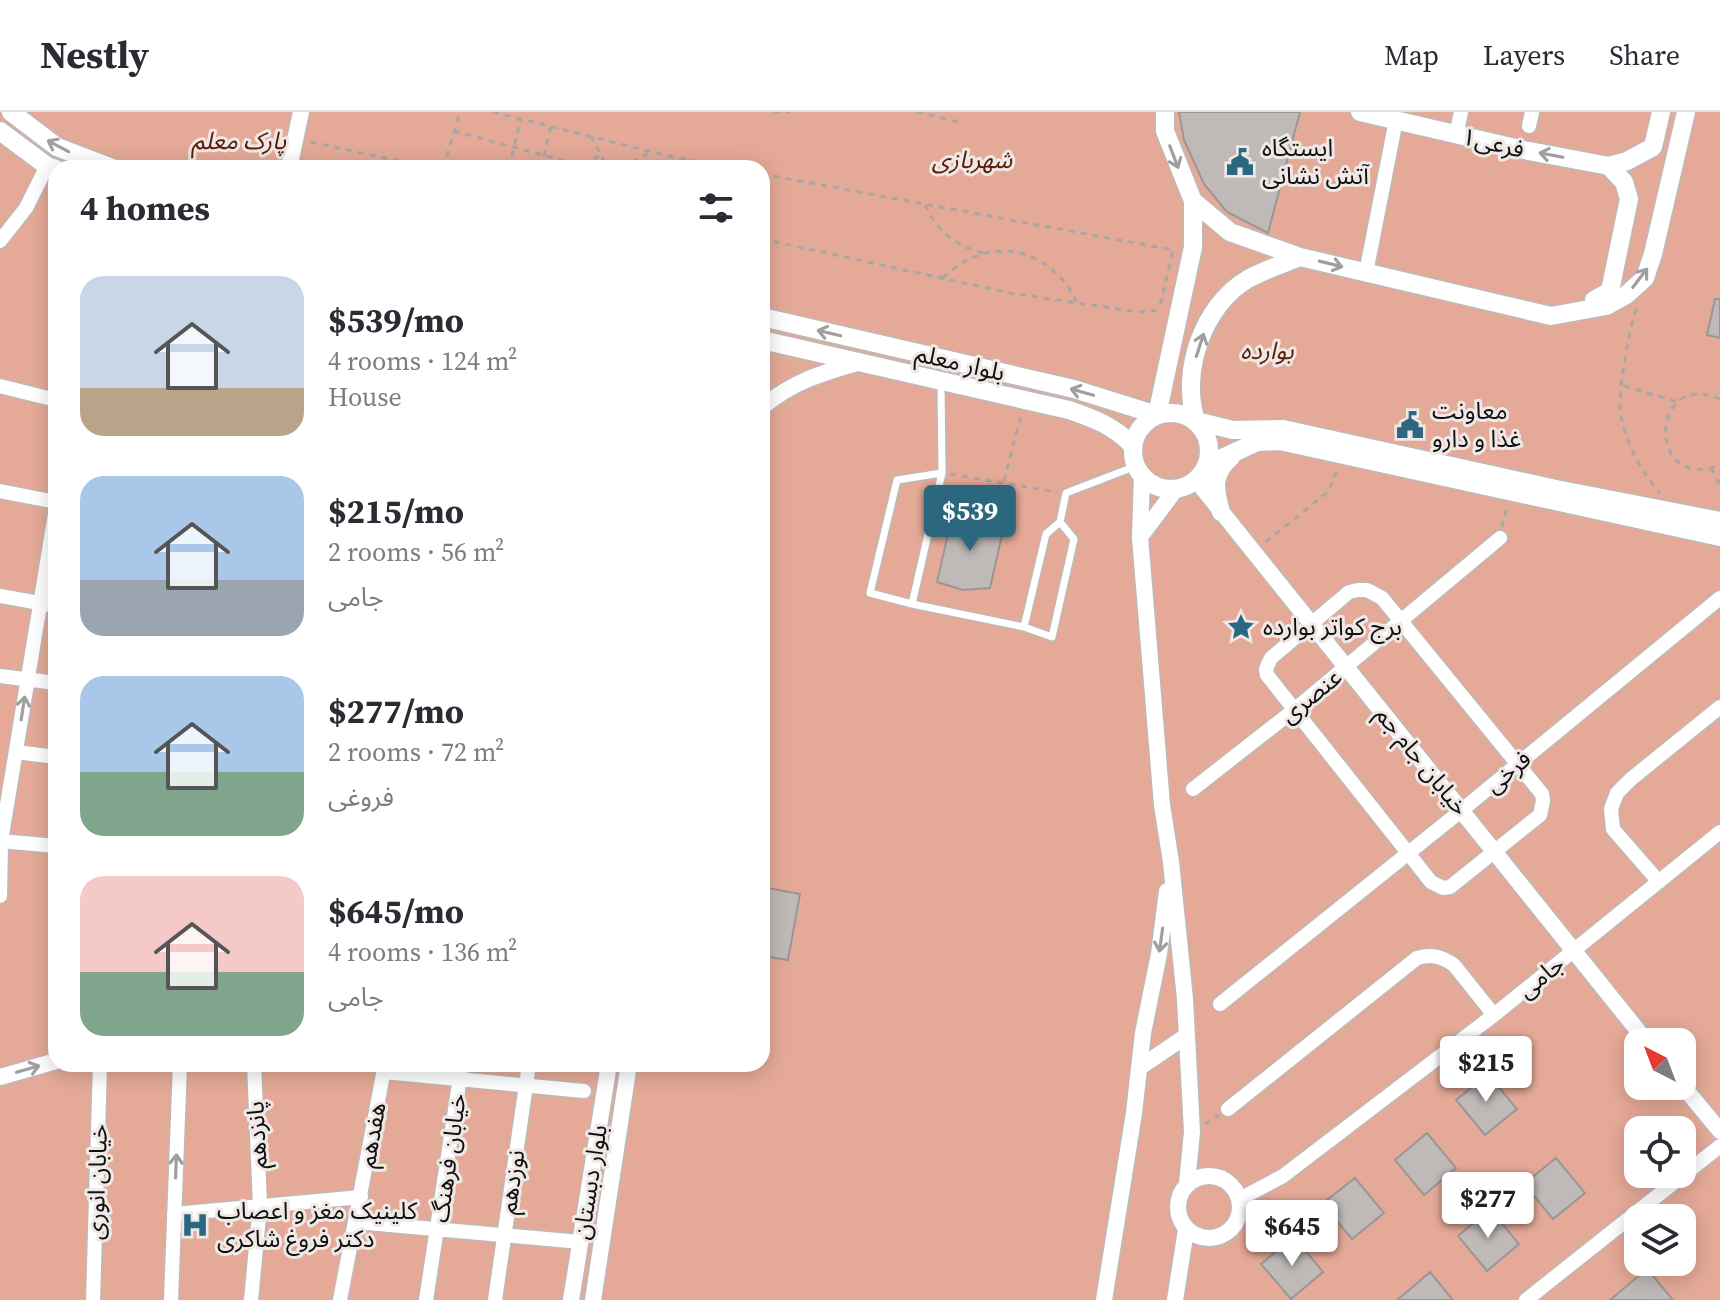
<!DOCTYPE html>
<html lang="en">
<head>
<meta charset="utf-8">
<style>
	:root { --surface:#fff; --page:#f7f7f7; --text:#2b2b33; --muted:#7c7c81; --line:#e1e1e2; --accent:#2b677f }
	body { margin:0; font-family:"Source Serif 4","Noto Sans Arabic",serif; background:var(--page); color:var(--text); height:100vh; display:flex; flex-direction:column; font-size:30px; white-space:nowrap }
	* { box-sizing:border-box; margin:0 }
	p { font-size:26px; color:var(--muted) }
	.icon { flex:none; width:44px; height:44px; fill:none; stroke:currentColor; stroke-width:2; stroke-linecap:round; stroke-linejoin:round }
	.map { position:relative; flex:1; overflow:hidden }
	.side { position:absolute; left:48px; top:48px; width:722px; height:912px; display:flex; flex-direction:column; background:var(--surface); border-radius:24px; box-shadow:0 4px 20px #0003 }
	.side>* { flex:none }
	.needle { width:52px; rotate:318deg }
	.fabs { position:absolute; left:1624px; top:916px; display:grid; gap:16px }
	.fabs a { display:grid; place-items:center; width:72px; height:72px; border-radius:16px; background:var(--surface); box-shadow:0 4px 20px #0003; font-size:40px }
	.price { position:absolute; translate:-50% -68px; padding:0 18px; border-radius:8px; background:#fff; color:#222; font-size:26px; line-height:52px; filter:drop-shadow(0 2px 4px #0008) }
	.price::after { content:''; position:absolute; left:50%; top:48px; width:24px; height:18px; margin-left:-12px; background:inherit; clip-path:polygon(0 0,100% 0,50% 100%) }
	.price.on { background:var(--accent); color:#fff }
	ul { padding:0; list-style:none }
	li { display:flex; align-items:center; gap:24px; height:200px; padding:0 32px }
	li span { display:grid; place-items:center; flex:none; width:224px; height:160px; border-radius:24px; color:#555 }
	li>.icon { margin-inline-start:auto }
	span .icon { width:96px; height:96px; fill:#fffc; stroke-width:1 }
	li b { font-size:34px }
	h2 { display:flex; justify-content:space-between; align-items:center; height:96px; padding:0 32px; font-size:34px }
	header { display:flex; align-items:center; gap:48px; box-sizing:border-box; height:112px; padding:0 40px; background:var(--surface); border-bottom:2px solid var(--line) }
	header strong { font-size:38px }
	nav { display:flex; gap:44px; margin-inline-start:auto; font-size:28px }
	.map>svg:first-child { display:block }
</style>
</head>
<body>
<header>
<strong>Nestly</strong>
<nav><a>Map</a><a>Layers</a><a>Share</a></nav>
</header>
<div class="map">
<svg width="1720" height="1188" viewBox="0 0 1720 1188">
	<rect width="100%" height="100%" fill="#eee9e7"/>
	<path fill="#e5aa97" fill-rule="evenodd" d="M0,0H1720V1188H0ZM56,56H762V952H56ZM1638,930H1682V974H1638ZM1638,1018H1682V1062H1638ZM1638,1106H1682V1150H1638Z"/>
	<path fill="#bfb9b7" stroke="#9b9694" stroke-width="2" d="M1179,0H1300L1268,121L1227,100L1204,72L1184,28Z
		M1715,187H1720V226L1707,223Z
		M953,400L1004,414L990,476L963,478L937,470Z
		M762,775L800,782L788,848L762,844Z
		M1488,962L1517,997L1485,1023L1456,988Z
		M1427,1021L1456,1056L1424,1083L1395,1048Z
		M1556,1046L1585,1081L1553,1107L1524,1072Z
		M1355,1066L1384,1101L1352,1127L1322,1092Z
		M1490,1097L1519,1132L1487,1159L1458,1124Z
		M1294,1125L1323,1160L1291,1187L1261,1152Z
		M1647,1157L1673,1188H1610L1635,1167Z
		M1430,1160L1453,1188H1397L1415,1173Z"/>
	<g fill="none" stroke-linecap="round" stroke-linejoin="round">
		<g stroke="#beb9b7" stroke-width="10">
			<path id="service" d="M942,361L912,492L1024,515L1052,525L1074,427L1060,410
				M912,492L870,481L897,368L942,361L941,271
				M1024,515L1046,422L1060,410L1066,381L1136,354"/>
		</g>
		<g stroke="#beb9b7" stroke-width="17">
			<path id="minor" d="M1529,14L1532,0
				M1456,23L1461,0
				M0,129L26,96L47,54
				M1366,161L1396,8
				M0,274L56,288
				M0,379L56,390
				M1358,478H1367L1382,486L1542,682L1543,689L1540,703L1450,775L1443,776L1431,770L1267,563L1266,557L1271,546L1349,480Z
				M0,484L56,494
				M0,564L56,571
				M16,640L56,645
				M1193,677L1294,598L1500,426
				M0,729L56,734
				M1659,770L1613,717L1611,697L1617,681L1631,667L1720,595
				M0,784L1,729L56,396
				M1220,892L1462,698L1720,486
				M384,960L584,979
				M1228,997L1417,846C1431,842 1441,844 1454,853L1494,903
				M1240,1087L1283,1064L1494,903L1720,720
				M174,1102L361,1085
				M356,1110L581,1130
				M93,1188L100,952
				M171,1188L180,952
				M251,1188L260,1094L254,952
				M340,1188L385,952
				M426,1188L462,952
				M495,1188L529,952
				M1526,1188L1720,1034"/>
		</g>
		<g stroke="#beb9b7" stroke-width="19">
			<path id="tertiary" d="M289,56L301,0
				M762,295C794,269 822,261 860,250
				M1142,363L1140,425L1162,693L1171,750L1185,887L1192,1020L1187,1072
				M1196,368L1647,930
				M1140,425L1176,377
				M1139,956L1186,924
				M0,965L56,949
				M1682,973L1720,1019
				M1178 1095a31 31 0 1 1 62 0a31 31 0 1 1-62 0Z
				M571,1188L609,952
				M593,1188L629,952
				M1104,1188L1134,1001L1143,921L1159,842L1167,779
				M1175,1188L1186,1118"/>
		</g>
		<g stroke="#beb9b7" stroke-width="21">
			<path id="secondary" d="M11,0L57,35L112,56
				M1360,0L1524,38L1609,54L1627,49L1653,35L1661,0
				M0,19L47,54L56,57
				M1193,89L1230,120L1300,145L1551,204L1606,194L1626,183L1645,166L1653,142L1686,0
				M1300,145C1283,152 1264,158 1248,167C1203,193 1180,260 1196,309L1233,318L1283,317L1556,377L1720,409
				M1594,188L1610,179L1629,87L1624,70L1609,54
				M762,205L1074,277L1157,303L1193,135V89L1165,19V0
				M762,228L1069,298C1095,307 1114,314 1133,334
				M1133 339a38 38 0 1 1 76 0a38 38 0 1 1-76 0Z
				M1207,353L1257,330L1280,329L1720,425
				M1221,400C1214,376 1212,362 1231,345"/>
		</g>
		<path stroke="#aaa6a4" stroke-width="3" stroke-dasharray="6 6" stroke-linecap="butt" d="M493,0L668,44L732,56
			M774,0H790
			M917,0L963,11
			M454,19L587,55
			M591,24L608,56
			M311,30L431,56
			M443,56L460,0
			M509,56L521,7
			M541,56L551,14
			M587,56L592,47L601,43
			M622,56L650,40
			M762,62L1173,138L1159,198
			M925,93C937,119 956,134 983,141
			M762,127L1010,181L1138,200L1159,198
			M943,166C988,121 1052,135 1077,191
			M1636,197C1629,220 1617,280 1621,303C1626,331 1641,360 1660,381
			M1624,274L1678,290
			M1720,287C1649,256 1646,382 1720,353
			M1711,356L1720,373
			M950,362L1057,380
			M1004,369L1021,303
			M1502,415L1507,395
			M1266,430L1329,379L1337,357
			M1205,1012L1219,1003"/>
		<use href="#service" stroke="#fff" stroke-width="7"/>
		<use href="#minor" stroke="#fff" stroke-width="14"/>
		<use href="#tertiary" stroke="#fff" stroke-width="16"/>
		<use href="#secondary" stroke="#fff" stroke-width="18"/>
	</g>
	<defs><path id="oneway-shaft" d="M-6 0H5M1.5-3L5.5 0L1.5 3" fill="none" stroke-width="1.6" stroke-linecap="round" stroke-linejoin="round" transform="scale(2)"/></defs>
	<g stroke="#a09f9f">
		<use href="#oneway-shaft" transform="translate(58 34) rotate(-152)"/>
		<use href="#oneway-shaft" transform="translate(1551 43) rotate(-169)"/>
		<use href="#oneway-shaft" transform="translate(1174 45) rotate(69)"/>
		<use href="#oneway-shaft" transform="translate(1331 152) rotate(14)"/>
		<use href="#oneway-shaft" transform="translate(1640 166) rotate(-53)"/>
		<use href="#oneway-shaft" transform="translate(829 221) rotate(-167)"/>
		<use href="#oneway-shaft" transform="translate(1200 233) rotate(-72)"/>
		<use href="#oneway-shaft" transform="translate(1082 280) rotate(-164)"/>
		<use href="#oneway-shaft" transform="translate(23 596) rotate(-81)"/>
		<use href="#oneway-shaft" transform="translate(1161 828) rotate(98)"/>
		<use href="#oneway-shaft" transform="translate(28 957) rotate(-16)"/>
		<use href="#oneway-shaft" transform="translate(176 1054) rotate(-88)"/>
	</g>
	<defs>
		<g id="civic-bare" transform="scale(2.16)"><path d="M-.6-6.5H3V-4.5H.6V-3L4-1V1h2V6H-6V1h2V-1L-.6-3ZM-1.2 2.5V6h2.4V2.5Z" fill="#2b677f" stroke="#eee9e7" stroke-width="2.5" paint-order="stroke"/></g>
		<g id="sight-bare" transform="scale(2.16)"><path d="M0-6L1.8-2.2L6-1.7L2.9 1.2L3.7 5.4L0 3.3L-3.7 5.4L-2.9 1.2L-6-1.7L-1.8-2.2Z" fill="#2b677f" stroke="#eee9e7" stroke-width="2.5" paint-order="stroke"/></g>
		<g id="hospital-bare" transform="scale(2.16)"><path d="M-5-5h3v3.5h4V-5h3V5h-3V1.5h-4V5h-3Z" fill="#2b677f" stroke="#eee9e7" stroke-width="2.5" paint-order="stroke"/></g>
	</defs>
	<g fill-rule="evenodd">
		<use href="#civic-bare" x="1240" y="50"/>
		<use href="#civic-bare" x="1410" y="313"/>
		<use href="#sight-bare" x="1241" y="515"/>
		<use href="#hospital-bare" x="195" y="1113"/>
	</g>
	<g text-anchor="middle" stroke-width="6" stroke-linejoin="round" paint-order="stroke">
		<g font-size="24" font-style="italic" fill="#5b1a01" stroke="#eee9e7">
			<text x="239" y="37">پارک معلم</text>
			<text x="972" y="56">شهربازی</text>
			<text x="1267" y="247">بوارده</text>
		</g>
		<g font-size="24" fill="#12100f" stroke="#eee9e7">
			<text transform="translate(1493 31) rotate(13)" y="8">فرعی۱</text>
			<text transform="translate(960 251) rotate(13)" y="8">بلوار معلم</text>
			<text transform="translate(1311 584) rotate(-39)" y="8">عنصری</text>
			<text transform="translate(1422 649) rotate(51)" y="8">خیابان جام جم</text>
			<text transform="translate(1508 660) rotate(-40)" y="8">فرخی</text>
			<text transform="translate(1541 865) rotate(-39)" y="8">جامی</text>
			<text transform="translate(257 1023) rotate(-93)" y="8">پانزدهم</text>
			<text transform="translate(372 1023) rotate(-80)" y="8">هفدهم</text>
			<text transform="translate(449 1046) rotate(-82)" y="8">خیابان فرهنگ</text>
			<text transform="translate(97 1070) rotate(-88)" y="8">خیابان انوری</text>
			<text transform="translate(512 1070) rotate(-82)" y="8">نوزدهم</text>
			<text transform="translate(590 1070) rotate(-81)" y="8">بلوار دبستان</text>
		</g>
		<g font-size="24" fill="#12100f" stroke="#eee9e7" text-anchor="start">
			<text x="1262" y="44">ایستگاه<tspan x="1262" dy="28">آتش نشانی</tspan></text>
			<text x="1432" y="307">معاونت<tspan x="1432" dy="28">غذا و دارو</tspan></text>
			<text x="1263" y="523">برج کواتر بوارده</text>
			<text x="217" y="1107">کلینیک مغز و اعصاب<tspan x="217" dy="28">دکتر فروغ شاکری</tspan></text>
		</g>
	</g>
</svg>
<div class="fabs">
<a><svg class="needle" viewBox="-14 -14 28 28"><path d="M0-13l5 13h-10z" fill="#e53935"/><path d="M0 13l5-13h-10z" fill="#7c7c81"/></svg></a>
<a><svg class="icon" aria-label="locate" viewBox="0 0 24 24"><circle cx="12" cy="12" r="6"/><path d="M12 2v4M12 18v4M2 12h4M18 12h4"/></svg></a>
<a><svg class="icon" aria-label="layers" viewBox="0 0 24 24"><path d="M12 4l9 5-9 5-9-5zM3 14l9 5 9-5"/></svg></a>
</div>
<b class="price on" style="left:970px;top:441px">$539</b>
<b class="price" style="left:1486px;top:992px">$215</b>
<b class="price" style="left:1488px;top:1128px">$277</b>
<b class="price" style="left:1292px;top:1156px">$645</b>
<section class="side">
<h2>4 homes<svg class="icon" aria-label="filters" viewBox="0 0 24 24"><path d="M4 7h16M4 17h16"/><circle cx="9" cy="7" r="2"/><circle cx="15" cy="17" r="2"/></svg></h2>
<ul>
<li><span style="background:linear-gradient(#c9d6e8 70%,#b9a48a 0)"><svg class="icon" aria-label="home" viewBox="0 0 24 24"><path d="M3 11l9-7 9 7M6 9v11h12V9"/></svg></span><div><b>$539/mo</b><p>4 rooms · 124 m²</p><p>House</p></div></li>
<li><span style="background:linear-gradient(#a9c7e8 65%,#9aa5b1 0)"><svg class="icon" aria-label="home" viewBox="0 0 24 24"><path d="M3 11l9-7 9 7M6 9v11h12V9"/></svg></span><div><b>$215/mo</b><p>2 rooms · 56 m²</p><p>جامی</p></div></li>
<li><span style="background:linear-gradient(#a9c7e8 60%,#7fa58c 0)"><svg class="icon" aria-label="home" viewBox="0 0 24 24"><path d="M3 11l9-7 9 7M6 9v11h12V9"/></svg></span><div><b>$277/mo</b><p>2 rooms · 72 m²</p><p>فروغی</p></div></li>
<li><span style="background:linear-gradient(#f6c9c9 60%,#7fa58c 0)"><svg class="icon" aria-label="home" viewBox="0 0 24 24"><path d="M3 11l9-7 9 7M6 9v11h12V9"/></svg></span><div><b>$645/mo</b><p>4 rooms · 136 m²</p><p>جامی</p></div></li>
</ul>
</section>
</div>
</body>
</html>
